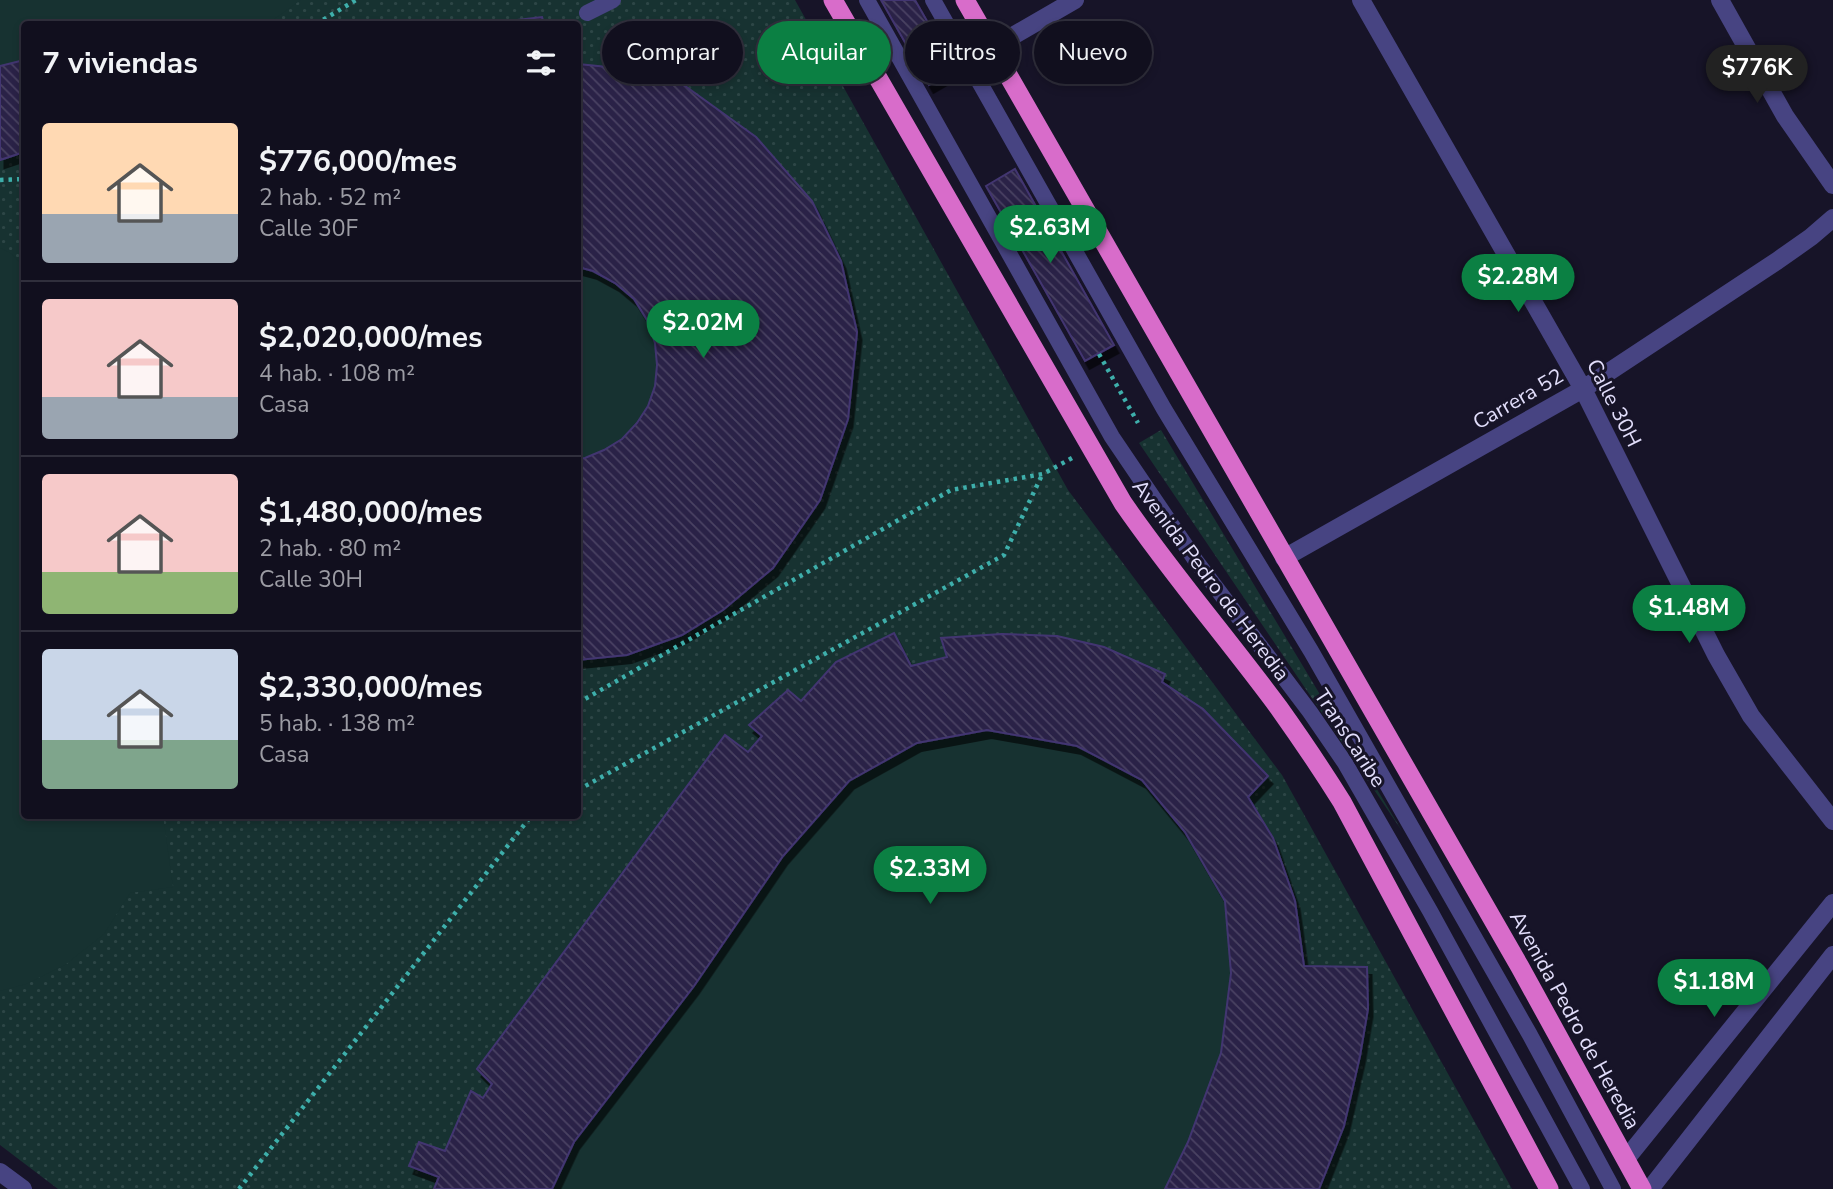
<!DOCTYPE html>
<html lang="es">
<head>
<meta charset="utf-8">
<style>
	:root { --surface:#110f1e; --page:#1a1827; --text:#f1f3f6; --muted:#9c9ca4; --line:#302f3c; --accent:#0b8043 }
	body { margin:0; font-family:"Nunito Sans",sans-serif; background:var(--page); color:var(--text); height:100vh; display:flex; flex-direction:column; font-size:26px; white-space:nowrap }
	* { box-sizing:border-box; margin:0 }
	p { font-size:23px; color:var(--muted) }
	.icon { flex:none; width:38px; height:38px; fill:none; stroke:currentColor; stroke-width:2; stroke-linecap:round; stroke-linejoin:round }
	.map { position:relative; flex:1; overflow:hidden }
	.sheet { position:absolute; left:21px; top:21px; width:560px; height:798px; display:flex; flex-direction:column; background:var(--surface); border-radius:7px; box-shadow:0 4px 10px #0003,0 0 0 2px var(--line) }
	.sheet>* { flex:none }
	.top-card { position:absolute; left:602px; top:21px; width:665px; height:63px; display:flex; gap:14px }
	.price { position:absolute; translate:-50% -60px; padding:0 16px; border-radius:24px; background:var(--accent); color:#fff; font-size:23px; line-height:46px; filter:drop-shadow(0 2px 4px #0008) }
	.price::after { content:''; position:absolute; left:50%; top:42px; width:21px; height:16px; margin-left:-10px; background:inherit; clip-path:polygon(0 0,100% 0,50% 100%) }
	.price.selected { background:#222; color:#fff }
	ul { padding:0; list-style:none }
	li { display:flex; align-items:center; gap:21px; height:175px; padding:0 21px }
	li+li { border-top:2px solid var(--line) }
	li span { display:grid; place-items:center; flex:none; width:196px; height:140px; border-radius:7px; color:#555 }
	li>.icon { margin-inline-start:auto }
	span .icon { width:84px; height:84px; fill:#fffc; stroke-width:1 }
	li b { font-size:30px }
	h2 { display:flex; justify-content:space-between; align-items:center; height:84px; padding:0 21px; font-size:30px }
	.chip { padding:0 24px; border-radius:32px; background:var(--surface); box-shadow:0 4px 10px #0003,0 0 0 2px var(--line); font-size:24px; line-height:63px }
	.chip.selected { background:var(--accent); color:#fff }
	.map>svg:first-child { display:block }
</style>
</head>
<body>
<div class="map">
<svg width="1833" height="1189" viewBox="0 0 1833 1189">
	<defs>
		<pattern id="grass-dots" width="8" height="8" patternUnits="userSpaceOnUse" patternTransform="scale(1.75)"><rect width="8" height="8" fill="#173231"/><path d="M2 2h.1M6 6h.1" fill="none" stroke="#2d4646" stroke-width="1.8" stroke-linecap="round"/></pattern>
		<pattern id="building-back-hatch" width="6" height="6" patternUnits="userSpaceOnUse" patternTransform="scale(1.75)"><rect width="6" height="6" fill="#2a2247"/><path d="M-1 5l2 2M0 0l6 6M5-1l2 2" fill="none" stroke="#494262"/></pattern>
		<filter id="shadow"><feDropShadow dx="4.5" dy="8" stdDeviation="0" flood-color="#0009"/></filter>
	</defs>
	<rect width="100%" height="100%" fill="#171428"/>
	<path fill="url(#grass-dots)" fill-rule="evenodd" d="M0,0H795L1068,490L1282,775L1512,1189H58L0,1145ZM24,24H578V816H24Z
		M1161,430L1402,831L1139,443Z"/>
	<path fill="#173231" d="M0,0H301L267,24H24V152L0,160Z
		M0,248L9,252L24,266V816H163L173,887L130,893L104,934L65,965L26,984L0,991Z
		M578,267C653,285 684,374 629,432C616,446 597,457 578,459Z
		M894,633L911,666L946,657L941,638C997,635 1046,632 1101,646C1123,652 1145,665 1165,674L1162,682L1203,709L1268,776L1248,797L1273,838L1295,901L1304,965L1367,967L1368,1009L1360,1056L1344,1126L1319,1189H434L438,1177L409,1166L419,1142L445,1151L471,1091L483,1098L492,1084L477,1069L725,735L748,752L762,736L749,725L788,690L801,701Z"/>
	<path fill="url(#building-back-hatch)" stroke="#433671" stroke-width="2" filter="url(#shadow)" d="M881,0H915L955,70L929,85Z
		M542,17L544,24H482H483Z
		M24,60V152L0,160V66Z
		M578,64L667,73L756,137L812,201L841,261L857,332L848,419L820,500L773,568L723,610L682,635L627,655L578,660V459L585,458L604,450L622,439L637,423L648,406L655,386L657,365L655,343L647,320L634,299L615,283L593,271L578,267Z
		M1015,169L1114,345L1085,361L986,186Z
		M894,633L911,666L947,657L941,638L1002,634L1057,636L1104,647L1165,674L1162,682L1203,709L1268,776L1248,797L1273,838L1295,901L1304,966L1367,967L1368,1009L1360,1056L1344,1126L1319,1189H1165L1188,1142L1221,1053L1231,973L1225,901L1185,832L1142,780L1077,746L987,730L917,743L849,781L783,856L694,986L574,1142L552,1189H434L439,1177L409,1166L419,1142L445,1151L471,1091L483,1098L492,1084L477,1069L725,735L748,752L762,736L749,725L788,690L801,701L836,662Z"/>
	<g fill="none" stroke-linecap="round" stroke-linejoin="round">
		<path stroke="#3eafab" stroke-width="4.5" stroke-dasharray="3.5 5" stroke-linecap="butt" d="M316,24L356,0
			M0,180L24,179
			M1099,354L1138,423
			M578,703L951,490L1043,474L1072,458
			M578,790L1004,555L1042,475
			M239,1189L531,816"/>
		<path stroke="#474482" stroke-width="16" d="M867,0L1112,437L1196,561L1310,712L1345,763L1430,911L1582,1189
			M933,0L1164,409L1311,651L1530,1035L1613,1189
			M587,13L613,0"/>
		<path stroke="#474482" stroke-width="18" d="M1361,0L1583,389L1716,655L1751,716L1833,821
			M1720,0L1785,116L1833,185
			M992,48L1075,0
			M1284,558L1583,389L1777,261L1811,237L1833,218
			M1626,1159L1833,903
			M1650,1189L1833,955"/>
		<path stroke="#474482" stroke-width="18" d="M0,1172L23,1189"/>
		<path stroke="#d86cca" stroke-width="19" d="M833,0L1123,503C1172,574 1228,639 1279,708C1301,739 1322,770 1342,802L1549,1189
			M965,0L1520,967L1642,1189"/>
	</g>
	<g text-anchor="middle" stroke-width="6" stroke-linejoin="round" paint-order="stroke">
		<g font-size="21" fill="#e2defb" stroke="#171428">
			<text transform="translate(1518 399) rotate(-30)" y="7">Carrera 52</text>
			<text transform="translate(1614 403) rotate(63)" y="7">Calle 30H</text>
			<text transform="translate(1211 580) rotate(53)" y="7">Avenida Pedro de Heredia</text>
			<text transform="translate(1350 738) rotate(57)" y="7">TransCaribe</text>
			<text transform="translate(1575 1020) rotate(61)" y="7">Avenida Pedro de Heredia</text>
		</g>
	</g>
</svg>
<b class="price selected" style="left:1757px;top:105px">$776K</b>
<b class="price" style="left:1050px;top:265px">$2.63M</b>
<b class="price" style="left:1518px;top:314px">$2.28M</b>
<b class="price" style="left:703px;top:360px">$2.02M</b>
<b class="price" style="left:1689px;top:645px">$1.48M</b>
<b class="price" style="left:930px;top:906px">$2.33M</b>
<b class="price" style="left:1714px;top:1019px">$1.18M</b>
<div class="top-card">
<a class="chip">Comprar</a>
<a class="chip selected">Alquilar</a>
<a class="chip">Filtros</a>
<a class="chip">Nuevo</a>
</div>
<section class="sheet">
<h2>7 viviendas<svg class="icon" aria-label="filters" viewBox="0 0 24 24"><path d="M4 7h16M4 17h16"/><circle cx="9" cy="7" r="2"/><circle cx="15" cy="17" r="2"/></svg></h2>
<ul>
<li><span style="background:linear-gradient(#ffd9b3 65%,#9aa5b1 0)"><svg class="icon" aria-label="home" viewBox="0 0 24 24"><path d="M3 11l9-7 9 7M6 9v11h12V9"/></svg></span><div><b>$776,000/mes</b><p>2 hab. · 52 m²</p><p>Calle 30F</p></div></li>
<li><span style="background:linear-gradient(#f6c9c9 70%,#9aa5b1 0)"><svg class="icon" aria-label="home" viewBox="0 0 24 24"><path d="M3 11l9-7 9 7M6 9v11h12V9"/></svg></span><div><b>$2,020,000/mes</b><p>4 hab. · 108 m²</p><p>Casa</p></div></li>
<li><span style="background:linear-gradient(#f6c9c9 70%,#8fb573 0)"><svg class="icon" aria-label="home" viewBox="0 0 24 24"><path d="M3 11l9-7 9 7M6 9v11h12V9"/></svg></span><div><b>$1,480,000/mes</b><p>2 hab. · 80 m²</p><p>Calle 30H</p></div></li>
<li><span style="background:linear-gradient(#c9d6e8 65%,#7fa58c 0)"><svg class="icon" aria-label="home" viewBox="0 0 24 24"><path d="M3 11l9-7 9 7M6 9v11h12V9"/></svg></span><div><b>$2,330,000/mes</b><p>5 hab. · 138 m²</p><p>Casa</p></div></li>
</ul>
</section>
</div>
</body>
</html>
